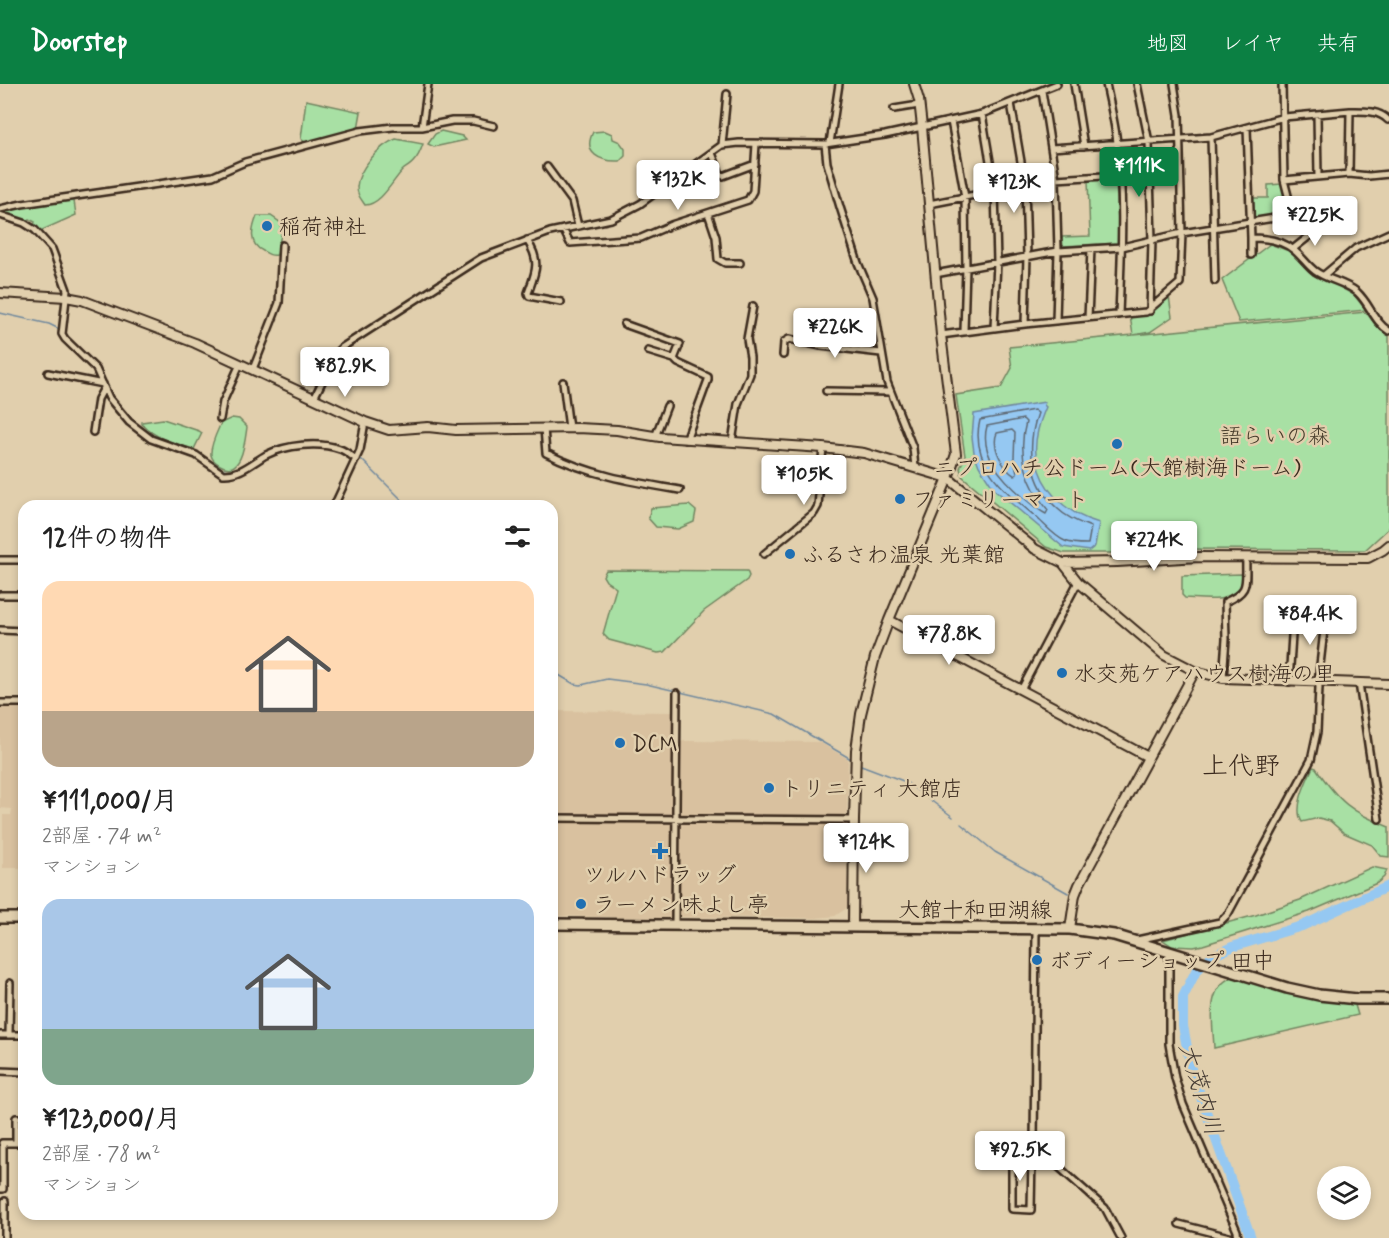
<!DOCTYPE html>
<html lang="ja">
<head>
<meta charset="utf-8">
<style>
	:root { --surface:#fff; --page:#f2f2f2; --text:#222; --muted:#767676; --accent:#0b8043 }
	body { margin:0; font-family:Mynerve,"Klee One",sans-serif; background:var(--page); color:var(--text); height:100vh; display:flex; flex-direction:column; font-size:22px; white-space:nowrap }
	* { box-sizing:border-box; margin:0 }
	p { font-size:20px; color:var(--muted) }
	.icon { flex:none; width:33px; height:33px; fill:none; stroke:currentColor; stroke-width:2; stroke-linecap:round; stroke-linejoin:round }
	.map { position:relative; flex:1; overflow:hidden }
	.details { position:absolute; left:18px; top:416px; width:540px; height:720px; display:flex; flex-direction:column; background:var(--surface); border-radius:18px; box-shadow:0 3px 9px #0003 }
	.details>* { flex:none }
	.controls { position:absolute; left:1317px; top:1082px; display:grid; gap:12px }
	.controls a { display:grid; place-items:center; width:54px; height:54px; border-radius:50%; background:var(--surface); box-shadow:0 3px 9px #0003; font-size:30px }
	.price { position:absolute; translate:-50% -51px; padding:0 14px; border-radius:6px; background:#fff; color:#222; font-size:20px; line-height:39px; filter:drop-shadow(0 2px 3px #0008) }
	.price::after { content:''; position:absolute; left:50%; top:36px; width:18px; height:14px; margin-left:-9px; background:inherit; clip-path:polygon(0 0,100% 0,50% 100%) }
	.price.on { background:var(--accent); color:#fff }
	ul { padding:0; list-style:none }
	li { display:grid; align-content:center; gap:12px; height:318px; padding:0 24px }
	li span { display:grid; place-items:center; height:186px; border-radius:18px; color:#555 }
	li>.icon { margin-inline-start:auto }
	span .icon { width:108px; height:108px; fill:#fffc; stroke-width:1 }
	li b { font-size:26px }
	h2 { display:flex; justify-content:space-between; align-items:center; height:72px; padding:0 24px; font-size:26px }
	header { display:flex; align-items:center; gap:36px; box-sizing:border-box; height:84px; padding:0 30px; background:var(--accent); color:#fff }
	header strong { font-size:28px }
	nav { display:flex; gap:33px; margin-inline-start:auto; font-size:21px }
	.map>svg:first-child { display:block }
</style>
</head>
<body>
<header>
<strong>Doorstep</strong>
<nav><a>地図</a><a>レイヤ</a><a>共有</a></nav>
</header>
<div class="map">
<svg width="1389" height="1154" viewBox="0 0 1389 1154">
	<rect width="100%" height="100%" fill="#e1cfad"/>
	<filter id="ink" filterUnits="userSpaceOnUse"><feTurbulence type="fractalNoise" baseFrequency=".0167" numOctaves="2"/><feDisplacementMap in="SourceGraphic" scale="12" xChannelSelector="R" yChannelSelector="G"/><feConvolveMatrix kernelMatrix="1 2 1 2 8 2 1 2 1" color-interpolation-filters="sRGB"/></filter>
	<g filter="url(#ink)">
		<path fill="#d9c19f" d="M0,621H24V784H3V731H11L12,725L0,724Z
			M552,627L676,628L674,733L552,731Z
			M684,657L819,658L848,675L847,730L832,733H679L681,658Z
			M552,736L671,738L673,740V834L552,832Z
			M679,738L810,739H835L847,742V824L835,832L817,834L678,833Z"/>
		<path fill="#a8e0a4" stroke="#728561" stroke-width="1.5" d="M306,16L361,28L358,45L305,58L301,55Z
			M441,47L462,52L466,56L434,63L428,60L435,50Z
			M605,47L612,50L613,55L620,58L625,65V72L620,77C601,78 582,70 593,48Z
			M396,55L423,60C421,66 418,73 414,77C411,81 407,83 403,86C393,96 381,121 365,121C361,115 357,111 357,103C358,85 380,61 396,55Z
			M1116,95L1119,159L1063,162L1062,153L1090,152L1088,96Z
			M1282,100L1289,126L1287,129L1254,134L1252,114H1268V101Z
			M71,116L74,117L76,131L40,147L34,143L35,138L29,135L26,138L0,130V127Z
			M257,132H271L281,139V150L277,171C271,172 268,170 263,167C248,160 252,145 257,132Z
			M1270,160L1289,167L1313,191L1331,198L1354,211L1366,226L1239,238L1222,196Z
			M1169,212L1172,233L1150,248L1134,251L1366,228L1375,240L1389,252V444L1365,466L1174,465L1129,469H1064L1046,463L962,392L960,384L965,372L956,311L1001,304L1012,284L1009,263L1133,251L1130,232L1150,228Z
			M232,334L239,335L247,343C245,357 242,394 220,381C216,379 212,375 211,371C210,361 217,348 221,339Z
			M163,335L199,347L202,349L194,365C175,360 156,355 142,340V338Z
			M689,421L696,427L694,438L678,445L656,443L648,434L651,424Z
			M606,486L747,487L749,492L747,496L704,527L665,568L658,569L609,556L603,550L616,504L606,497L603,492Z
			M1241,490L1244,494C1240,522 1205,515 1185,514L1182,511V492Z
			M1313,683L1316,684C1339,718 1351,728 1389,743V773L1381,772L1372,761L1344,749L1330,737L1319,734L1302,738C1293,724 1306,698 1313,683Z
			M1372,783L1387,786L1384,793L1377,799L1309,828L1203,861L1194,863L1172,862L1163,856L1256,831L1300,816Z
			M1232,893L1298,911L1355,921L1358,931L1214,964C1213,938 1205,905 1232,893Z"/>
		<path fill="#95c8f2" stroke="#71899d" stroke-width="1.5" d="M1045,318L1044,321L1046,323C1043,330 1040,338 1038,346C1027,391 1057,427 1099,439L1095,462L1089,467L1063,463L994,405L979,382L974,368L972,353L974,330Z"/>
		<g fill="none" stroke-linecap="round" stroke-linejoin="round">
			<path stroke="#5f6973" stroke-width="1.5" d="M1034,326L1038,329C1026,362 1030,400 1058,425C1067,434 1079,438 1091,443L1088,460C1081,460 1071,460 1065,457C1055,453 1045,441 1036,433C1006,408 969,380 980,336Z
				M1023,335L1026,338C1017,370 1027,401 1048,426L1046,430C1038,426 1030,419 1023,413C1003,395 979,371 987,342Z
				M1012,346L1015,349L1014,373L1017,389L1015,392C1003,385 991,362 997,349Z"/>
			<path stroke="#71899d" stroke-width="1.5" d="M0,229L49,240L59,245
				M66,251L71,257
				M74,260L95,279L116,319
				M125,329L141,344
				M186,365L196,368L213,380
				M361,375L408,422
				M217,383C236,394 255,372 272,364C281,360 291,359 300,359
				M552,587L574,600L581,601L607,595L646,600L774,630L851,675
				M861,681L906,698L953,733
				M961,740L995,768L1068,809"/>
			<path stroke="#95c8f2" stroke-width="10" d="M1251,1154L1191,985L1183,942V913L1196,887L1212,872L1232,863L1302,842L1389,802"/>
			<g stroke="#3b2a1e" stroke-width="10">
				<path id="street" d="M1074,0L1084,62
					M1106,0C1110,20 1115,39 1117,59C1125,115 1121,174 1119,231
					M1137,0L1149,58L1152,156L1150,227
					M1042,7L1056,95L1058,167L1056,237
					M1011,19L1025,101L1027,172L1025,240
					M894,25L919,21
					M1350,27C1363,27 1379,26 1388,36
					M982,30L995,107L997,178L994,244
					M1317,30L1318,93
					M951,37L965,113L966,184L964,247
					M422,43L428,0
					M1247,44L1251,154C1266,154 1284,157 1295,167C1302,173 1308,182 1315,187C1327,196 1345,198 1357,208C1370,220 1374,238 1389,247
					M1211,53L1215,197
					M830,59L839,0
					M825,60L827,79L840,123L858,179L873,214L887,298L913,364L915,383
					M722,61L727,10
					M1051,64L1211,53L1284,33L1350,27L1349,90
					M712,69L720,90L723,92L755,80
					M547,83L572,117L578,142
					M1284,96L1349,90L1369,92L1389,90
					M929,120L1056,95L1120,91
					M0,125L22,120L213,92L245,78L360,47L393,43H422L452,37H473L494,42
					M708,129L716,153L718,175L725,179H740
					M0,131L24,139L35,146L52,165L67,206L62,250L65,255L96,285L109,314L129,338L151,355L196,371L223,390C240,391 252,379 266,371C286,361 318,357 340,365C346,367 351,372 356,375
					M563,145L570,159L641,154L671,141L748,116L753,107L756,60
					M1251,154V171
					M527,156C541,178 536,187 528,209L529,212L561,218
					M1293,165L1322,142
					M935,190L1058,167L1122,163L1182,149L1293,131L1284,96L1282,0
					M1324,191L1356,164L1389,149
					M1088,234L1091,165
					M624,240L680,260L674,275L648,267
					M941,251L1025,240L1146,228L1180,199L1182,149L1179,31L1174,0
					M783,271L784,258L789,255L821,262L881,269
					M674,275L678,279L708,293V296L686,356
					M253,285L279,219L282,161
					M48,289L103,300
					M563,298L569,344
					M826,307L891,308
					M314,314L337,268L341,264L481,174L550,148L611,135L640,120L722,61L739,59L825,60L885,51L982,30L1057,0
					M220,335L223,318L240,280
					M544,344L546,369C589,391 633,398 680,406
					M93,348L98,315L104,304
					M655,353L667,322
					M732,358L738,320L750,290V273L747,255L753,222
					M334,422L360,366L365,338
					M764,470L814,429L818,422L823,364
					M0,476H24
					M0,511H24
					M0,546L24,547
					M1223,594L1226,555L1225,518C1251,507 1245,499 1246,474
					M1289,598L1292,551
					M1359,599L1379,735
					M1021,606L1078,498
					M0,619H24
					M552,734L854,736
					M675,840L677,609
					M1036,845L1034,1061L1105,1124L1121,1154
					M1137,856L1220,838L1228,830L1311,676L1317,648L1319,603L1318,598L1326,529
					M1169,868V960L1175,994L1183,1020L1237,1147L1238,1154
					M0,951H24
					M9,951L10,899
					M0,987L24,988
					M2,1059H24
					M16,1059V1034H24
					M1032,1071L1012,1070V1125L1031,1126L1032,1071L1037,1064
					M0,1105H3V1059
					M1179,1140L1233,1154
					M5,1154V1117"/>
			</g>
			<g stroke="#3b2a1e" stroke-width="12">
				<path id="secondary" d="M0,209L66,213L82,216L195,259L365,338L389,346L428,343L456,346L578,344L617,346L660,353L823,364L864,369L948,394L1035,465L1063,479L1117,478L1199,473L1368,474L1383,466L1389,461
					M1063,479L1078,498L1164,571L1195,587L1223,594L1389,600
					M889,536L1148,673
					M853,843L854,736L856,666L861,630L875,573L889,536L948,394L956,370L941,251L922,43L919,16L914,0
					M1070,845L1075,811L1079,801L1195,587"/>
			</g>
			<g stroke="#3b2a1e" stroke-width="14">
				<path id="primary" d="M0,834H24
					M552,840L1070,845L1114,851L1287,904L1319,911L1357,915H1389"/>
			</g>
			<use href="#street" stroke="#e1cfad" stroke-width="5"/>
			<use href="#secondary" stroke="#e1cfad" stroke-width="8"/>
			<use href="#primary" stroke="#e1cfad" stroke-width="9"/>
		</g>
	</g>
	<g fill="#1f6fb2" stroke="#e1cfad" stroke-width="2">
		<circle cx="267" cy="142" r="6"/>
		<circle cx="1117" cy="360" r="6"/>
		<circle cx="900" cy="415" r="6"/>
		<circle cx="790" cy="470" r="6"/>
		<circle cx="1062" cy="589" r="6"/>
		<circle cx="620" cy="659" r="6"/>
		<circle cx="769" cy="704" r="6"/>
		<path d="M657 758h6v6h6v6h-6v6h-6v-6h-6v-6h6z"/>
		<circle cx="581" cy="820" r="6"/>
		<circle cx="1037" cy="876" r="6"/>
	</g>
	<g text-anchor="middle" stroke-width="5" stroke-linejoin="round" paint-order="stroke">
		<g font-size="22" fill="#3b2a1e" stroke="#e1cfad" text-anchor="start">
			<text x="279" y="150">稲荷神社</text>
			<text x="1117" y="391" text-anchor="middle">ニプロハチ公ドーム(大館樹海ドーム)</text>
			<text x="912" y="423">ファミリーマート</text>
			<text x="802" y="478">ふるさわ温泉 光葉館</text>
			<text x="1074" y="597">水交苑ケアハウス樹海の里</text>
			<text x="632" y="667">DCM</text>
			<text x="781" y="712">トリニティ 大館店</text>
			<text x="660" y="798" text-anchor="middle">ツルハドラッグ</text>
			<text x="593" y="828">ラーメン味よし亭</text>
			<text x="1049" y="884">ボディーショップ 田中</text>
		</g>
		<g font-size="22" fill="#463c2b" stroke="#e1cfad">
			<text x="1275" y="359">語らいの森</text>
		</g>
		<g font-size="22" fill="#3b2a1e" stroke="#e1cfad">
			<text x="975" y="833">大館十和田湖線</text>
		</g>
		<g font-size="24" font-style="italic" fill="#443a33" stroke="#e1cfad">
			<text transform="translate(1201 1005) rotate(73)" y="8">大茂内川</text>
		</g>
		<g font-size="26" fill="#3b2a1e" stroke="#e1cfad">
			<text x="1241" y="690">上代野</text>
		</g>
	</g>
</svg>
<div class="controls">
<a><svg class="icon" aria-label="layers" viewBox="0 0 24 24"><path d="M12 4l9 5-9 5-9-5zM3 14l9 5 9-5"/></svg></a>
</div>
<b class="price on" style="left:1139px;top:114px">¥111K</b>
<b class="price" style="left:678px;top:127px">¥132K</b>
<b class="price" style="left:1014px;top:130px">¥123K</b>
<b class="price" style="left:1315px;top:163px">¥225K</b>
<b class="price" style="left:835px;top:275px">¥226K</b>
<b class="price" style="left:345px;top:314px">¥82.9K</b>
<b class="price" style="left:804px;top:422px">¥105K</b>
<b class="price" style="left:1154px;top:488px">¥224K</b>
<b class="price" style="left:1310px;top:562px">¥84.4K</b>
<b class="price" style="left:949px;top:582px">¥78.8K</b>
<b class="price" style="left:866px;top:790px">¥124K</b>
<b class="price" style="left:1020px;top:1098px">¥92.5K</b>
<section class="details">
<h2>12件の物件<svg class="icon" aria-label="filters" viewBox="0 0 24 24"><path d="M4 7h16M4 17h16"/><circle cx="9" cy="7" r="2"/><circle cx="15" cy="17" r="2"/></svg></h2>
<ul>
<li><span style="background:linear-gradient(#ffd9b3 70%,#b9a48a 0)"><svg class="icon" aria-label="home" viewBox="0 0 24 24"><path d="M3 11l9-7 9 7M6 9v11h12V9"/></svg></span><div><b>¥111,000/月</b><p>2部屋 · 74 m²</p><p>マンション</p></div></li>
<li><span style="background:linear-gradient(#a9c7e8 70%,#7fa58c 0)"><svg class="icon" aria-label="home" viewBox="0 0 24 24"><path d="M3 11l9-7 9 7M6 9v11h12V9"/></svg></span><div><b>¥123,000/月</b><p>2部屋 · 78 m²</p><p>マンション</p></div></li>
</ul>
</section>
</div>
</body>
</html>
